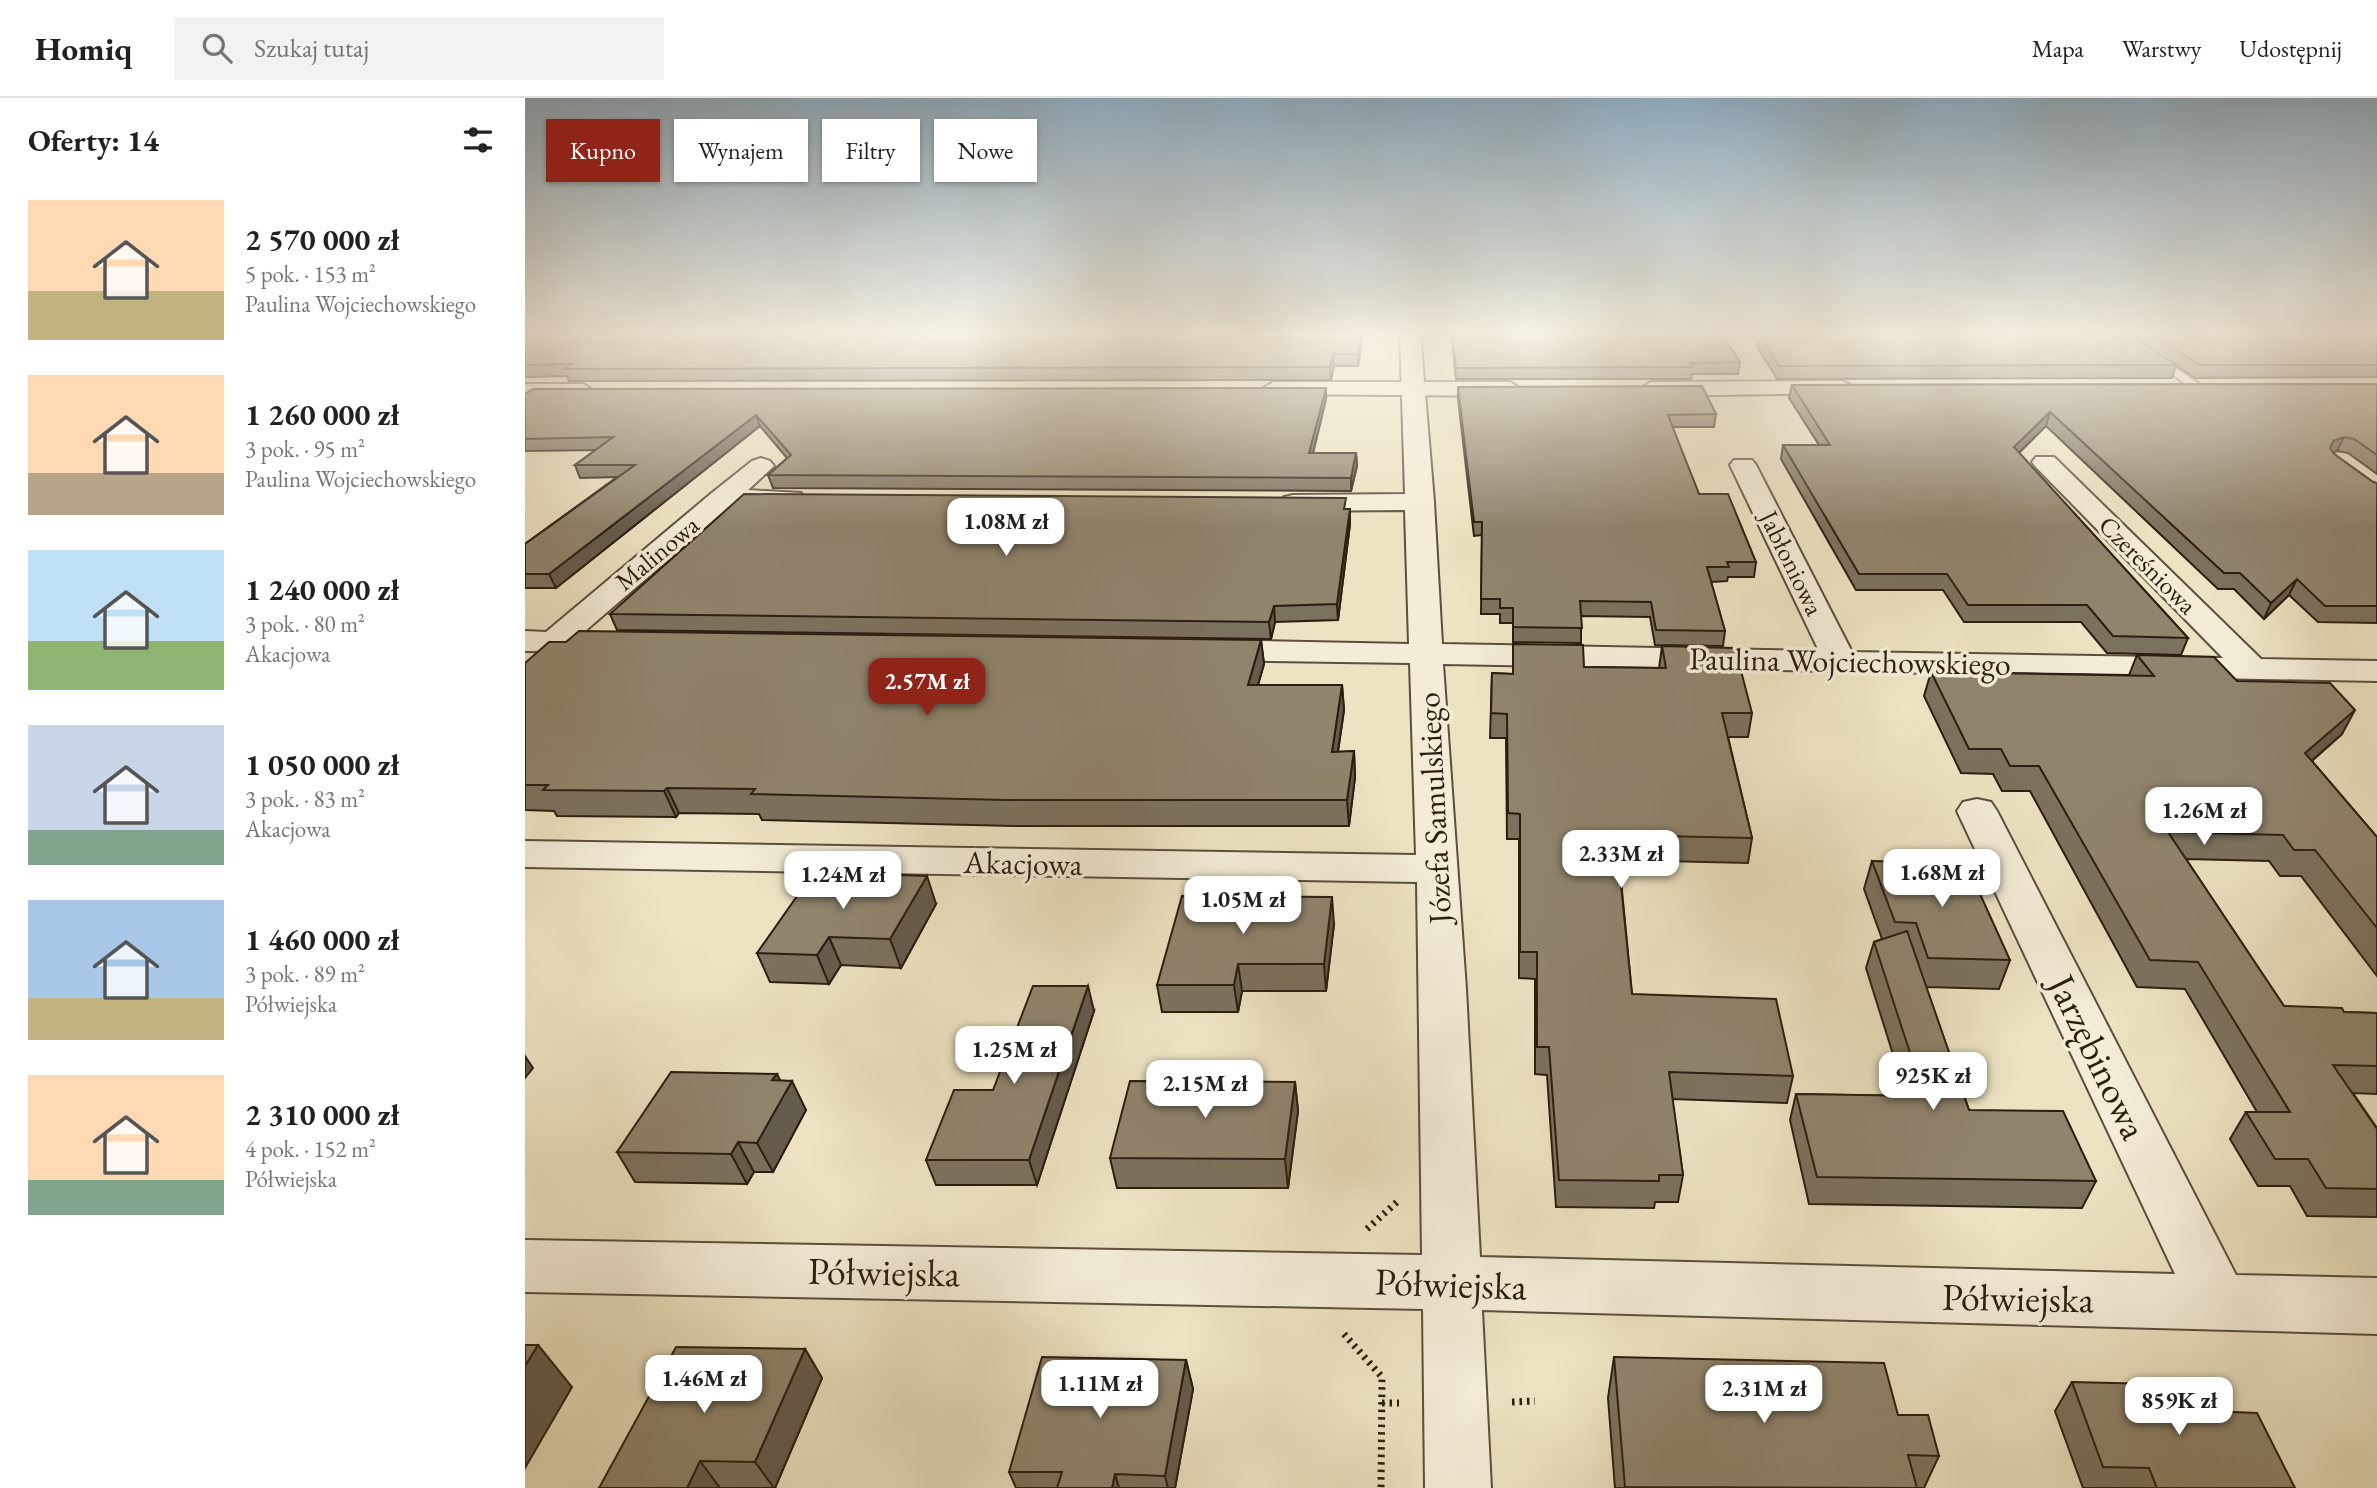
<!DOCTYPE html>
<html lang="pl">
<head>
<meta charset="utf-8">
<style>
	:root { --surface:#fff; --page:#f2f2f2; --text:#202124; --muted:#757577; --line:#e0e0e0; --accent:#8f2418 }
	body { margin:0; font-family:"EB Garamond",serif; background:var(--page); color:var(--text); height:100vh; display:flex; flex-direction:column; font-size:26px; white-space:nowrap }
	* { box-sizing:border-box; margin:0 }
	p { font-size:23px; color:var(--muted) }
	.icon { flex:none; width:38px; height:38px; fill:none; stroke:currentColor; stroke-width:2; stroke-linecap:round; stroke-linejoin:round }
	.map { position:relative; flex:1; overflow:hidden }
	.details { display:flex; flex-direction:column; background:var(--surface); width:525px }
	.details>* { flex:none }
	.top-card { position:absolute; left:21px; top:21px; width:665px; height:63px; display:flex; gap:14px }
	.price { position:absolute; translate:-50% -60px; padding:0 16px; border-radius:14px; background:#fff; color:#222; font-size:23px; line-height:46px; filter:drop-shadow(0 2px 4px #0008) }
	.price::after { content:''; position:absolute; left:50%; top:42px; width:21px; height:16px; margin-left:-10px; background:inherit; clip-path:polygon(0 0,100% 0,50% 100%) }
	.price.on { background:var(--accent); color:#fff }
	ul { padding:0; list-style:none }
	li { display:flex; align-items:center; gap:21px; height:175px; padding:0 28px }
	li span { display:grid; place-items:center; flex:none; width:196px; height:140px; border-radius:0px; color:#555 }
	li>.icon { margin-inline-start:auto }
	span .icon { width:84px; height:84px; fill:#fffc; stroke-width:1 }
	li b { font-size:30px }
	h2 { display:flex; justify-content:space-between; align-items:center; height:84px; padding:0 28px; font-size:30px }
	.chip { padding:0 24px; border-radius:0px; background:var(--surface); box-shadow:0 2px 5px #0004; font-size:24px; line-height:63px }
	.chip.on { background:var(--accent); color:#fff }
	header { display:flex; align-items:center; gap:42px; box-sizing:border-box; height:98px; padding:0 35px; background:var(--surface); border-bottom:2px solid var(--line) }
	header strong { font-size:33px }
	nav { display:flex; gap:38px; margin-inline-start:auto; font-size:24px }
	.search { width:490px; height:63px; background:var(--page); display:flex; align-items:center; gap:18px; box-sizing:border-box; padding:0 24px; border-radius:0px; color:var(--muted); font-size:26px }
	main { display:flex; flex:1; min-height:0 }
	.map>svg:first-child { display:block }
</style>
</head>
<body>
<header>
<strong>Homiq</strong>
<div class="search"><svg class="icon" aria-label="search" viewBox="0 0 24 24"><circle cx="10" cy="10" r="6"/><path d="M15 15l6 6"/></svg>Szukaj tutaj</div>
<nav><a>Mapa</a><a>Warstwy</a><a>Udostępnij</a></nav>
</header>
<main>
<section class="details">
<h2>Oferty: 14<svg class="icon" aria-label="filters" viewBox="0 0 24 24"><path d="M4 7h16M4 17h16"/><circle cx="9" cy="7" r="2"/><circle cx="15" cy="17" r="2"/></svg></h2>
<ul>
<li><span style="background:linear-gradient(#ffd9b3 65%,#c2b280 0)"><svg class="icon" aria-label="home" viewBox="0 0 24 24"><path d="M3 11l9-7 9 7M6 9v11h12V9"/></svg></span><div><b>2 570 000 zł</b><p>5 pok. · 153 m²</p><p>Paulina Wojciechowskiego</p></div></li>
<li><span style="background:linear-gradient(#ffd9b3 70%,#b9a48a 0)"><svg class="icon" aria-label="home" viewBox="0 0 24 24"><path d="M3 11l9-7 9 7M6 9v11h12V9"/></svg></span><div><b>1 260 000 zł</b><p>3 pok. · 95 m²</p><p>Paulina Wojciechowskiego</p></div></li>
<li><span style="background:linear-gradient(#bfe0f5 65%,#8fb573 0)"><svg class="icon" aria-label="home" viewBox="0 0 24 24"><path d="M3 11l9-7 9 7M6 9v11h12V9"/></svg></span><div><b>1 240 000 zł</b><p>3 pok. · 80 m²</p><p>Akacjowa</p></div></li>
<li><span style="background:linear-gradient(#c9d6e8 75%,#7fa58c 0)"><svg class="icon" aria-label="home" viewBox="0 0 24 24"><path d="M3 11l9-7 9 7M6 9v11h12V9"/></svg></span><div><b>1 050 000 zł</b><p>3 pok. · 83 m²</p><p>Akacjowa</p></div></li>
<li><span style="background:linear-gradient(#a9c7e8 70%,#c2b280 0)"><svg class="icon" aria-label="home" viewBox="0 0 24 24"><path d="M3 11l9-7 9 7M6 9v11h12V9"/></svg></span><div><b>1 460 000 zł</b><p>3 pok. · 89 m²</p><p>Półwiejska</p></div></li>
<li><span style="background:linear-gradient(#ffd9b3 75%,#7fa58c 0)"><svg class="icon" aria-label="home" viewBox="0 0 24 24"><path d="M3 11l9-7 9 7M6 9v11h12V9"/></svg></span><div><b>2 310 000 zł</b><p>4 pok. · 152 m²</p><p>Półwiejska</p></div></li>
</ul>
</section>
<div class="map">
<svg width="1852" height="1390" viewBox="0 0 1852 1390">
	<rect width="100%" height="100%" fill="#ece3c2"/>
	<filter id="stains"><feTurbulence type="fractalNoise" baseFrequency=".00286" numOctaves="4"/><feColorMatrix values="0 0 0 0 .2 0 0 0 0 .09 0 0 0 0 .02 0 0 0 .5 -.17"/></filter>
	<radialGradient id="worn" r=".72"><stop offset=".6" stop-color="#630" stop-opacity="0"/><stop offset="1" stop-color="#630" stop-opacity=".3"/></radialGradient>
	<g fill="none" stroke-linecap="round" stroke-linejoin="round">
		<g stroke="#5b4f3c" stroke-width="3">
			<path id="service" d="M1586,234H1598L1679,289L1669,292Z"/>
		</g>
		<g stroke="#5b4f3c" stroke-width="4">
			<path id="minor" d="M875,234H895L909,404L917,546L1294,553L1205,367L1209,362H1227L1231,367L1327,554L1698,560L1511,369L1507,364L1511,359H1529L1736,561L1852,563V583L918,566L941,891L955,1159L1650,1176L1432,713L1438,704L1452,701L1466,704L1472,713L1711,1177L1852,1180V1236L957,1212L966,1390H900L898,1211L0,1194V1142L897,1157L892,784L0,769V743L891,757L885,565L685,562L673,559L669,552L673,545L685,542L884,546L880,412L768,413L759,411L755,405L759,399L768,397L880,396Z
				M236,360L245,363L249,368L223,392L276,395L280,401L276,407L267,409L205,408L59,534L107,537L112,544L107,551L96,554L0,553V533L21,534L188,394L227,363Z"/>
		</g>
		<g stroke="#5b4f3c" stroke-width="4">
			<path id="tertiary" d="M1318,283L1329,290L1326,295L1126,298L1115,291L1126,284Z
				M748,284H985L996,291L985,298L740,296L737,291Z
				M0,286H58L69,293L58,300H0Z"/>
		</g>
		<path stroke="#2b1e0f" stroke-width="7" stroke-dasharray="2.5 5" stroke-linecap="butt" d="M842,1131L872,1104
			M819,1236L857,1279L856,1390
			M987,1304L1010,1303
			M857,1305H874"/>
		<use href="#service" fill="#f3edd7" fill-rule="evenodd"/>
		<use href="#minor" fill="#f3edd7" fill-rule="evenodd"/>
		<use href="#tertiary" fill="#f3edd7" fill-rule="evenodd"/>
	</g>
	<path fill="#7b725d" stroke="#2b1e0f" stroke-width="2" d="M0,234H838L833,268H809L806,282L44,283L42,278L0,279Z
		M926,234H1195L1215,264L1213,276H1167L1166,281H931Z
		M1318,234H1852V279L1670,280L1651,267L1647,280L1252,281L1232,248L1234,236L1318,235Z
		M1852,286V376L1823,355L1812,353L1808,355L1848,384L1852,385V525L1793,524L1764,497L1739,521L1709,491H1693L1521,328L1494,355L1663,540L1656,557L1582,555L1556,524H1439L1418,492H1331L1256,361L1258,347H1294L1264,300L1267,287Z
		M933,289L1191,316L1189,329H1147L1174,396L1231,464L1229,479H1203L1202,483L1186,484L1200,533L1198,548L1130,547L1125,519L1056,518V545L988,544V525H975V516H956L957,437L949,438L933,301Z
		M801,290V301L788,355H831L832,368L826,393L248,390L243,377L262,360L235,328L31,490H0V446L92,379L55,380L50,367L71,352L0,353V296Z
		M822,411L825,426L813,522L750,524L746,541L92,532L85,516Z
		M736,542L739,566L733,587H817L819,612L813,654L829,653L830,679L824,728H488L237,722L234,716L154,715L151,719L32,718L29,713L0,712V565Z
		M988,546L1059,569L1134,570L1137,548L1227,615L1223,639H1203L1227,740L1223,765L1094,762L1107,896L1268,978L1262,1005L1147,1001L1158,1077L1153,1104H1130L1129,1110L1031,1109L1022,977L1010,976V881L994,880V741H982L981,640H965L967,575L988,576Z
		M1612,557L1712,583L1817,636L1787,663L1852,739V878L1776,778H1755L1744,763L1661,761L1759,908L1819,914L1852,915V996L1828,995L1852,1030V1119L1782,1118L1765,1088H1733L1705,1041L1721,1014H1732L1660,891L1612,889L1505,693H1477L1468,676L1436,675L1399,598L1406,574L1604,577Z
		M1347,763L1485,862L1474,891L1401,889L1444,1012L1571,1083L1557,1110L1284,1106L1265,1022L1271,996L1381,998L1341,870L1349,844L1357,841L1339,791Z
		M411,806L376,870L316,867L304,886L245,884L232,855Z
		M809,826L801,893H717L713,914H637L632,887Z
		M569,913L512,1087H411L401,1062L468,992Z
		M255,983L281,1012L248,1074H229L222,1086L110,1084L92,1054Z
		M770,984L773,1013L763,1090H592L585,1060Z
		M280,1251L297,1280L250,1390H74Z
		M1089,1259L1373,1317L1414,1358L1399,1390H1090L1083,1300Z
		M661,1262L668,1291L650,1390H491L484,1374Z
		M1547,1284L1682,1313L1770,1390H1558L1530,1313Z"/>
	<path fill="#645c4c" stroke="#2b1e0f" stroke-width="2" d="M836,234H838L833,268V256Z
		M808,256L809,268L806,282L805,269Z
		M801,290V301L785,367L784,355Z
		M1525,314L1521,328L1485,363L1489,349Z
		M231,317L235,328L31,490L24,476Z
		M1819,339L1812,353L1802,357L1808,343Z
		M831,355L832,368L826,393V380Z
		M825,411V426L813,522L812,506Z
		M1772,481L1764,497L1739,521L1746,505Z
		M749,508L750,524L746,541L744,524Z
		M736,542L739,566L726,611L723,587Z
		M817,587L819,612L809,679L807,654Z
		M1830,612L1817,636L1767,680L1780,655Z
		M829,653L830,679L824,728L822,702Z
		M142,690L154,715L151,719L139,693Z
		M402,778L411,806L376,870L365,841Z
		M807,799L809,826L801,893L799,866Z
		M304,839L316,867L304,886L292,857Z
		M713,866L717,893L713,914L709,887Z
		M563,888L569,913L512,1087L504,1062Z
		M0,958L8,970L0,980Z
		M252,976L261,994L267,983L281,1012L248,1074L232,1045L247,982Z
		M770,984L773,1013L763,1090L760,1061Z
		M213,1044L229,1074L222,1086L206,1056Z
		M13,1247L47,1289L0,1370V1268Z
		M280,1251L297,1280L250,1390H249L230,1364Z
		M661,1262L668,1291L650,1390H643L640,1378Z
		M175,1363L195,1390H162Z
		M590,1376L594,1390H587Z"/>
	<path fill="#8f846c" stroke="#2b1e0f" stroke-width="2" d="M0,234H836L833,256H808L805,269L39,271L47,266L0,267Z
		M927,234H1195L1215,264L1165,265L1167,269L931,270Z
		M1322,234H1603L1651,267L1254,268L1234,236L1323,235Z
		M1623,234H1852V267H1675Z
		M1852,286V357L1829,341L1819,339L1808,343L1805,350L1809,356L1848,384L1852,385V508H1800L1772,481L1746,505L1715,475H1699L1525,314L1489,349L1663,540L1588,538L1562,507H1443L1422,476H1334L1258,347H1305L1267,287Z
		M1177,288L1191,316L1143,317L1174,396H1203L1231,464H1202L1204,469H1182L1200,533L1131,532L1126,504L1055,503L1057,530L988,529V510H975V501H956L957,424H949L933,289Z
		M801,290L784,355H831L826,380L243,377L266,357L231,317L24,476H0V446L110,367H50L88,339L0,341V296L8,291Z
		M219,396L821,400L819,411H825L812,506L749,508L744,524L85,516Z
		M54,533L736,542L723,587H817L807,654L829,653L822,702H481L226,696L230,691L142,690L139,693L18,692L23,687H0V565L24,544H41Z
		M988,546L1058,547L1059,569L1141,570L1137,548L1208,550L1215,569L1227,615H1197L1227,740L1091,737L1107,896L1251,901L1268,978L1144,974L1158,1077H1134V1083L1034,1082L1024,949H1012V854H995V716L983,715L982,616L966,615L967,575L988,576Z
		M1612,557L1689,559L1712,583L1805,585L1830,612L1780,655L1852,739V830L1790,752H1769L1758,737L1643,734L1759,908L1817,910L1819,914L1852,915V968L1808,967L1852,1031V1091L1801,1090L1783,1061H1750L1721,1014H1765L1673,864L1625,862L1514,668H1485L1476,651H1444L1406,574L1629,578Z
		M1347,763L1441,765L1485,862L1403,860L1391,825L1370,824Z
		M289,774L402,778L365,841L304,839L292,857L232,855Z
		M657,798L807,799L799,866H713L709,887H632Z
		M1382,833L1444,1012L1538,1013L1571,1083L1292,1079L1271,996L1399,998L1349,844Z
		M508,888H563L504,1062H401L429,992H468Z
		M146,974L252,976L247,982L267,983L232,1045L213,1044L206,1056L92,1054Z
		M605,983L770,984L760,1061L585,1060Z
		M0,1247H13L0,1268Z
		M151,1249L280,1251L230,1364L175,1363L162,1390H74Z
		M517,1259L661,1262L640,1378L590,1376L587,1390H532L537,1374H484Z
		M1089,1259L1359,1265L1373,1317H1403L1414,1358L1383,1357L1392,1390L1100,1389Z
		M1547,1284L1669,1287L1682,1313L1732,1315L1770,1390H1632L1624,1370L1578,1369Z"/>
	<linearGradient id="sky" x2="0" y2="1"><stop stop-color="#8facc0"/><stop offset="0.55" stop-color="#f6f2e4"/><stop offset="1" stop-color="#f6f2e4" stop-opacity="0"/></linearGradient>
	<rect width="1852" height="428" fill="url(#sky)"/>
	<g text-anchor="middle" stroke-width="7" stroke-linejoin="round" paint-order="stroke">
		<g font-size="26" fill="#2b1e0f" stroke="#f3edd7">
			<text transform="translate(132 455) rotate(-40)" y="9">Malinowa</text>
			<text transform="translate(1267 465) rotate(64)" y="9">Jabłoniowa</text>
			<text transform="translate(1623 467) rotate(45)" y="9">Czereśniowa</text>
		</g>
		<g font-size="32" fill="#2b1e0f" stroke="#f3edd7">
			<text transform="translate(1325 563) rotate(1)" y="11">Paulina Wojciechowskiego</text>
			<text transform="translate(909 710) rotate(-93)" y="11">Józefa Samulskiego</text>
			<text transform="translate(498 765) rotate(1)" y="11">Akacjowa</text>
		</g>
		<g font-size="38" fill="#2b1e0f" stroke="#f3edd7">
			<text transform="translate(1573 959) rotate(64)" y="13">Jarzębinowa</text>
			<text transform="translate(359 1174) rotate(1)" y="13">Półwiejska</text>
			<text transform="translate(926 1186) rotate(2)" y="13">Półwiejska</text>
			<text transform="translate(1493 1200) rotate(1)" y="13">Półwiejska</text>
		</g>
	</g>
	<rect width="100%" height="100%" filter="url(#stains)"/>
	<rect width="100%" height="100%" fill="url(#worn)"/>
</svg>
<b class="price" style="left:481px;top:460px">1.08M zł</b>
<b class="price on" style="left:402px;top:620px">2.57M zł</b>
<b class="price" style="left:1679px;top:749px">1.26M zł</b>
<b class="price" style="left:1096px;top:792px">2.33M zł</b>
<b class="price" style="left:1417px;top:811px">1.68M zł</b>
<b class="price" style="left:318px;top:813px">1.24M zł</b>
<b class="price" style="left:718px;top:838px">1.05M zł</b>
<b class="price" style="left:489px;top:988px">1.25M zł</b>
<b class="price" style="left:1408px;top:1014px">925K zł</b>
<b class="price" style="left:680px;top:1022px">2.15M zł</b>
<b class="price" style="left:179px;top:1317px">1.46M zł</b>
<b class="price" style="left:575px;top:1322px">1.11M zł</b>
<b class="price" style="left:1239px;top:1327px">2.31M zł</b>
<b class="price" style="left:1654px;top:1339px">859K zł</b>
<div class="top-card">
<a class="chip on">Kupno</a>
<a class="chip">Wynajem</a>
<a class="chip">Filtry</a>
<a class="chip">Nowe</a>
</div>
</div>
</main>
</body>
</html>
